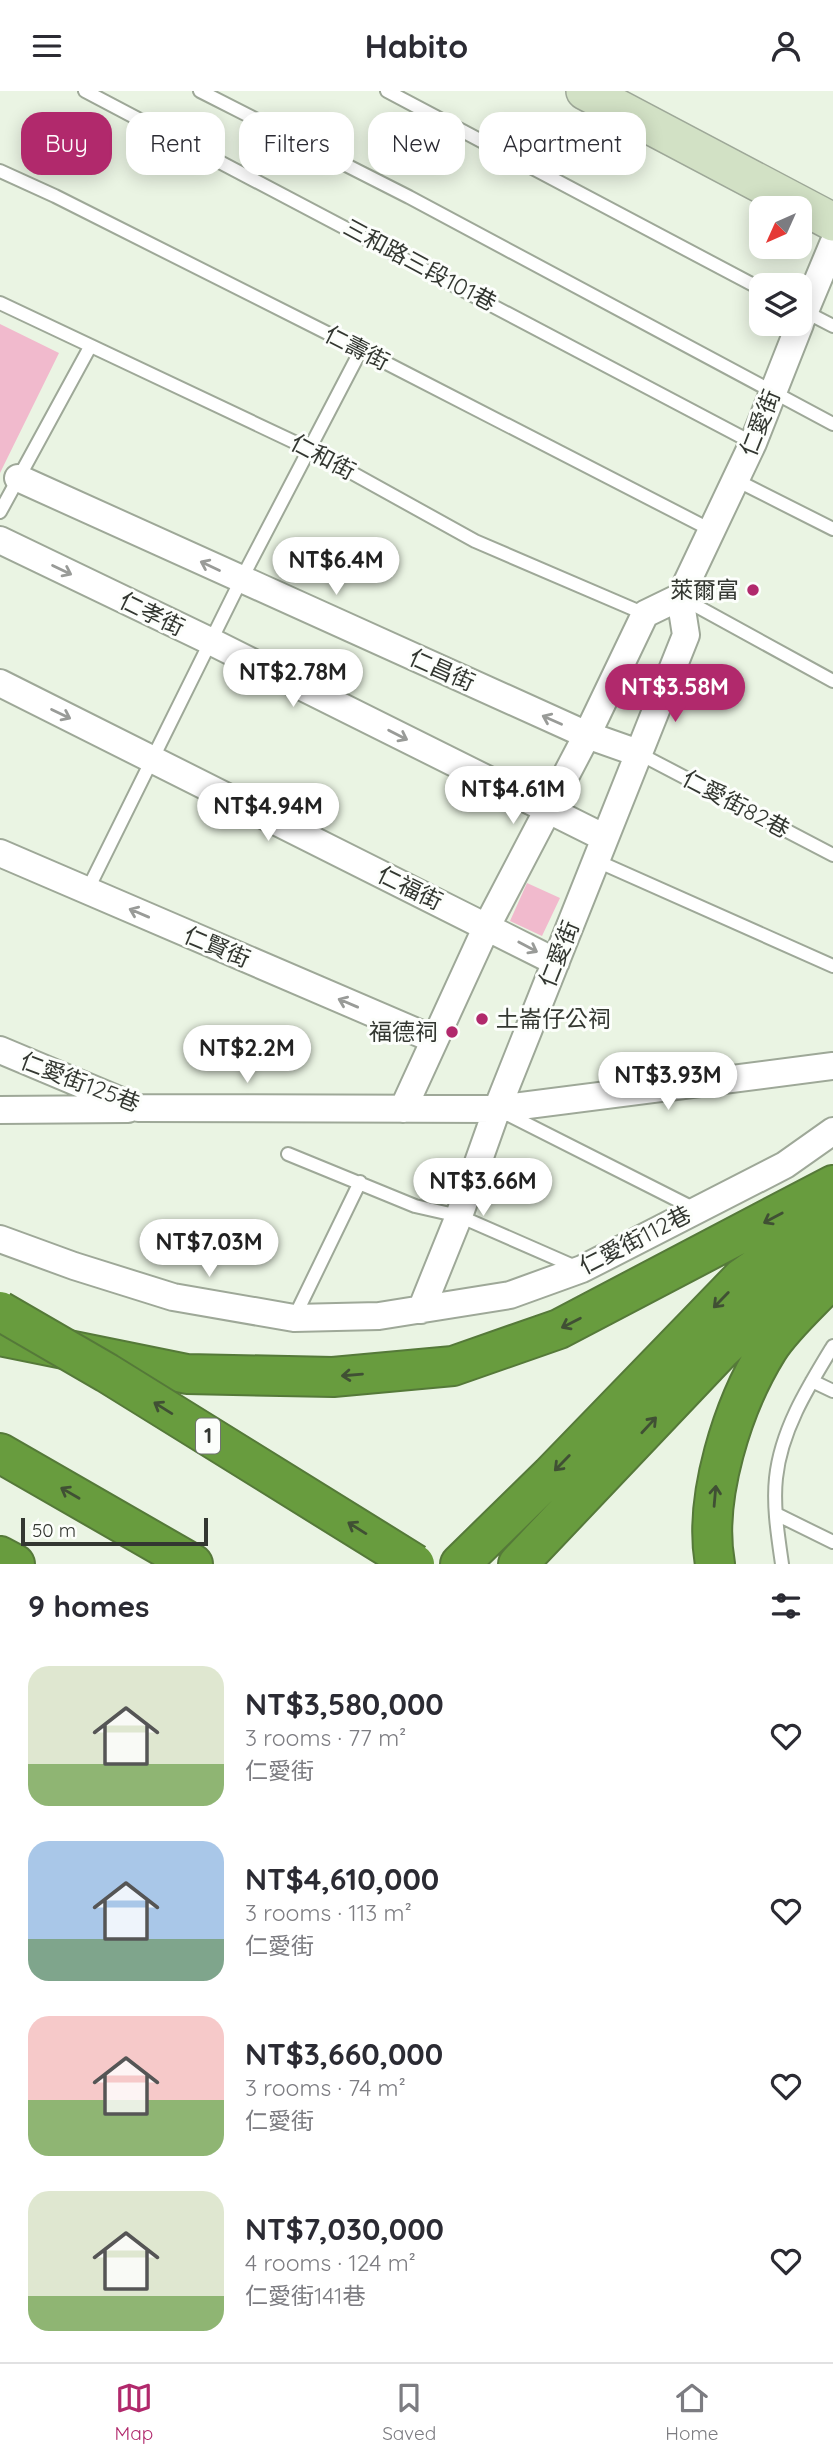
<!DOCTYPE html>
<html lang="en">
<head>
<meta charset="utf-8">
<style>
	:root { --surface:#fff; --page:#f2f2f3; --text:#2b2b33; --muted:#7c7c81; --line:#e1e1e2; --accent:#b1296c }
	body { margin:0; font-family:Quicksand,"Noto Sans TC",sans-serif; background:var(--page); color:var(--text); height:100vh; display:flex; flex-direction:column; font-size:26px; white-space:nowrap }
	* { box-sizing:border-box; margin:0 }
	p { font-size:23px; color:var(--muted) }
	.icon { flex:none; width:38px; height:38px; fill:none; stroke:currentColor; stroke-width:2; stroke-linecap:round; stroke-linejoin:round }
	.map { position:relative; height:1473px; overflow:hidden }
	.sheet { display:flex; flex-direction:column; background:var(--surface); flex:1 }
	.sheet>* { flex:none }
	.top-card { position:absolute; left:21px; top:21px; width:791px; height:63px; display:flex; gap:14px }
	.needle { width:46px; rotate:225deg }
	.fabs { position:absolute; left:749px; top:105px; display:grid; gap:14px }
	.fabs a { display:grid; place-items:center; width:63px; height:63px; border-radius:14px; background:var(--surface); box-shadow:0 4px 18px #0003; font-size:35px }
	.scale { position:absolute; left:21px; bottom:18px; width:187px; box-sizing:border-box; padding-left:7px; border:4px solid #333731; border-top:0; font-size:19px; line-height:24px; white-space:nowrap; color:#333731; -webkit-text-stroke:5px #fcfefb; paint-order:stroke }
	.price { position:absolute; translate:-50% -60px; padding:0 16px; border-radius:24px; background:#fff; color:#222; font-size:23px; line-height:46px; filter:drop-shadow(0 2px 4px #0008) }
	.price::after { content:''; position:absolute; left:50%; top:42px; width:21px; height:16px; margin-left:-10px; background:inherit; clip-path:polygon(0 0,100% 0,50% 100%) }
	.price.active { background:var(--accent); color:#fff }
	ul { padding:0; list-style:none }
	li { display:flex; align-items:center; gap:21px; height:175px; padding:0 28px }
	li span { display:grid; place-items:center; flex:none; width:196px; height:140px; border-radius:21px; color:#555 }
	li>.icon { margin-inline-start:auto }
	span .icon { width:84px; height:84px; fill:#fffc; stroke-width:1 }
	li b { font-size:30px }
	h2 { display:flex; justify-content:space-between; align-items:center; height:84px; padding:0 28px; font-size:30px }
	.pill { padding:0 24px; border-radius:21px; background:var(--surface); box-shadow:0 4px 18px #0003; font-size:24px; line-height:63px }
	.pill.active { background:var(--accent); color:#fff }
	header { display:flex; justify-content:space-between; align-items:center; height:91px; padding:0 28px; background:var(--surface); font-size:32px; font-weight:700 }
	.tab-bar { display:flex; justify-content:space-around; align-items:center; height:98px; border-top:2px solid var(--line); background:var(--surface); font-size:19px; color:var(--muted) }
	.tab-bar a { display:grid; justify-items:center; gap:4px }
	.tab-bar .active { color:var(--accent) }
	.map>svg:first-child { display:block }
</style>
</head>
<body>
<header><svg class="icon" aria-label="menu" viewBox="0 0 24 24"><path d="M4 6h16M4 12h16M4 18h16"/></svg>Habito<svg class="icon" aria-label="person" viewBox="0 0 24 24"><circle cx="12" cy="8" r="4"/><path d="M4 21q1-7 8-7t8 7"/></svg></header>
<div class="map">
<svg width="833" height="1473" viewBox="0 0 833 1473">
	<rect width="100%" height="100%" fill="#eaf4e3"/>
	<path fill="#f1bacd" d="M0,233L59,262L0,382Z
		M527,792L560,807L542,845L510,830Z"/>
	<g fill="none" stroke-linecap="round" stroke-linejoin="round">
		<g stroke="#9ea898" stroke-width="16">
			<path id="lane" d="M85,0L753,352
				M200,0L409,106L833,333
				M387,0L761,198
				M0,80L55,105L361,259L711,439
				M0,212L309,358L475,450L645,523
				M802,219L833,235
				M736,389L833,438
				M0,421L90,256
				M680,506L833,590
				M638,662L833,764
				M597,770L833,875
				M87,800L241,489L361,259
				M505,1022L695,1118
				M288,1063L415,1115L459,1125L578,1177
				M294,1227L360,1091
				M812,1290L833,1300
				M776,1423L833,1451
				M782,1473C778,1445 773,1415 776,1387C781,1339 808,1296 833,1255"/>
		</g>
		<g stroke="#9ea898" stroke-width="30">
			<path id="street" d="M800,232L833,153
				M18,387L587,644L638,662
				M0,449L210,550L605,747
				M0,592L556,871
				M0,762L433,948
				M0,959L138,1017L497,1018L833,975
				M403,1018L487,835L587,644L645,523L680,506
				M0,1019L128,1018
				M0,1148L74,1175L173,1206L294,1227L379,1225L510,1204L582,1178L785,1074L833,1040
				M421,1219L459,1125L497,1018L686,544L680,506L753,352L800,233"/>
		</g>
		<g stroke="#9ea898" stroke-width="40">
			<path id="secondary" d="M585,0L833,131"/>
		</g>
		<g stroke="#557939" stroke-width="42">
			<path id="highway" d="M0,1245L187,1283L333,1286L453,1275L559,1238L833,1094
				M0,1362L193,1473
				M0,1465L15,1473
				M460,1473L551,1384L742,1187L833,1123
				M518,1473L722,1258L818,1166L833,1158
				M715,1473C703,1407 733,1314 768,1258C784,1233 813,1208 833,1186"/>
		</g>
		<use href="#lane" stroke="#fff" stroke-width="12"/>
		<use href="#street" stroke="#fff" stroke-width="26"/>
		<use href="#secondary" stroke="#d2e1c5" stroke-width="37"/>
		<use href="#highway" stroke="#689c3e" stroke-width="38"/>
		<g stroke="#557939" stroke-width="42" stroke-linecap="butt">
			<path id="highway-bridge" d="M0,1220L107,1282L415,1473"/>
		</g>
		<use href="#highway-bridge" stroke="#689c3e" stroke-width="38"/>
	</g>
	<defs><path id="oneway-shaft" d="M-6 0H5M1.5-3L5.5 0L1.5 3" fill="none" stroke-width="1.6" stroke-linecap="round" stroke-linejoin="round" transform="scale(1.75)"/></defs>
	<g stroke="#999b98">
		<use href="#oneway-shaft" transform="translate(210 475) rotate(-155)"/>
		<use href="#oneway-shaft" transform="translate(62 479) rotate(26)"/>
		<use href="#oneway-shaft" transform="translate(61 623) rotate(26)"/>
		<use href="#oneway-shaft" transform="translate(552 629) rotate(-156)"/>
		<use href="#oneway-shaft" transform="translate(398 644) rotate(27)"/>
		<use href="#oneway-shaft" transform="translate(139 822) rotate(-157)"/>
		<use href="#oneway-shaft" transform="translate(528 856) rotate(28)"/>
		<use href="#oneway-shaft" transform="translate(348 912) rotate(-157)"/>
	</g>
	<g stroke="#405034">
		<use href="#oneway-shaft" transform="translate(773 1127) rotate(152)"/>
		<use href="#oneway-shaft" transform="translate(721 1209) rotate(134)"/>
		<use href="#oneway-shaft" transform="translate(571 1232) rotate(153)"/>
		<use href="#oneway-shaft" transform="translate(352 1284) rotate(175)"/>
		<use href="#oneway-shaft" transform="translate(163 1317) rotate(-148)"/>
		<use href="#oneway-shaft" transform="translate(649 1334) rotate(-47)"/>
		<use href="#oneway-shaft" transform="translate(562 1372) rotate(134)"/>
		<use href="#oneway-shaft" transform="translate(70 1402) rotate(-150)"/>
		<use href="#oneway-shaft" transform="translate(715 1405) rotate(-85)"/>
		<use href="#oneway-shaft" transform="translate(357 1437) rotate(-148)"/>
	</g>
	<g fill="#b1296c" stroke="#fcfefb" stroke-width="2.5">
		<circle cx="753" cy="499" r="7"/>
		<circle cx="482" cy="928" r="7"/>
		<circle cx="452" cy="941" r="7"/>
	</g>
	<g text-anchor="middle" stroke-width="6" stroke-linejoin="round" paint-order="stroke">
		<rect fill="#fcfefb" stroke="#6f736e" stroke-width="2" x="196" y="1327.5" width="24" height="35" rx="5"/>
		<g font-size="21" font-weight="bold" fill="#333731">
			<text x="208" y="1352">1</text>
		</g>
		<g font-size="23" fill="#333731" stroke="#fcfefb">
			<text transform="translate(420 174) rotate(28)" y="8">三和路三段101巷</text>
			<text transform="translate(357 257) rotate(27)" y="8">仁壽街</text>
			<text transform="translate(760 332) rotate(-68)" y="8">仁愛街</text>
			<text transform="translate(323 366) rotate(28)" y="8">仁和街</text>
			<text transform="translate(152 523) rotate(26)" y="8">仁孝街</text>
			<text transform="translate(442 579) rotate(24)" y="8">仁昌街</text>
			<text transform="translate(736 713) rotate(28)" y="8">仁愛街82巷</text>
			<text transform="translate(410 797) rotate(26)" y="8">仁福街</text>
			<text transform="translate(217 856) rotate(23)" y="8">仁賢街</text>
			<text transform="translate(559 863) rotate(-68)" y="8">仁愛街</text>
			<text transform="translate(80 991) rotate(21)" y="8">仁愛街125巷</text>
			<text transform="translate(635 1149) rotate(-27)" y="8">仁愛街112巷</text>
		</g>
		<g font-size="23" fill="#333731" stroke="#fcfefb" text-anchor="end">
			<text x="739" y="507">萊爾富</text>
			<text x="496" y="936" text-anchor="start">土崙仔公祠</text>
			<text x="438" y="949">福德祠</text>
		</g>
	</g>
</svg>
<div class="fabs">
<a><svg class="needle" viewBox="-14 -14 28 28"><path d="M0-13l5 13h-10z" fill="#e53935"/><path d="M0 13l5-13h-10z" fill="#7c7c81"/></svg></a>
<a><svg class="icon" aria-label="layers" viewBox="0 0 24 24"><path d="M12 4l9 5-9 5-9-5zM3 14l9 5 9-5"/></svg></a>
</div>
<div class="scale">50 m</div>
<b class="price" style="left:336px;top:506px">NT$6.4M</b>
<b class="price" style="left:293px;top:618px">NT$2.78M</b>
<b class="price active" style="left:675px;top:633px">NT$3.58M</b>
<b class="price" style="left:513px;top:735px">NT$4.61M</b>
<b class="price" style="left:268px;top:752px">NT$4.94M</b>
<b class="price" style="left:247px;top:994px">NT$2.2M</b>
<b class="price" style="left:668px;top:1021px">NT$3.93M</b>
<b class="price" style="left:483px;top:1127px">NT$3.66M</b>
<b class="price" style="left:209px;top:1188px">NT$7.03M</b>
<div class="top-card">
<a class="pill active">Buy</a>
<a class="pill">Rent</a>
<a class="pill">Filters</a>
<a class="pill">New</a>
<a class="pill">Apartment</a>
</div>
</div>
<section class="sheet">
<h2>9 homes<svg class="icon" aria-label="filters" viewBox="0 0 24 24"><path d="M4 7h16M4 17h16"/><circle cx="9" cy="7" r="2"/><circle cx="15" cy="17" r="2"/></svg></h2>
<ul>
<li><span style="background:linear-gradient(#dfe7d0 70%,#8fb573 0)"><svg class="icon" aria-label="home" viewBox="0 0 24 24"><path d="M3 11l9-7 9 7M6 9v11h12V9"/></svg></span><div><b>NT$3,580,000</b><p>3 rooms · 77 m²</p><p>仁愛街</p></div><svg class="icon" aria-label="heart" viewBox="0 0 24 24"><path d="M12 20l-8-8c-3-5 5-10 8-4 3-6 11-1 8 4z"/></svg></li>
<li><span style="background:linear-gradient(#a9c7e8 70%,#7fa58c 0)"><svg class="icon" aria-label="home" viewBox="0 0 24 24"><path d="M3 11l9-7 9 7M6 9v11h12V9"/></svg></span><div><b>NT$4,610,000</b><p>3 rooms · 113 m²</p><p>仁愛街</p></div><svg class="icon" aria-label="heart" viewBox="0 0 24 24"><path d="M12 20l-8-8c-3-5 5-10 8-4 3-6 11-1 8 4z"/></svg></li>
<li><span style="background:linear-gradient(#f6c9c9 60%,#8fb573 0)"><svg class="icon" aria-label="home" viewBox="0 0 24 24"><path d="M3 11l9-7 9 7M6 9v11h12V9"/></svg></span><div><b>NT$3,660,000</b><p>3 rooms · 74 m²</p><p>仁愛街</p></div><svg class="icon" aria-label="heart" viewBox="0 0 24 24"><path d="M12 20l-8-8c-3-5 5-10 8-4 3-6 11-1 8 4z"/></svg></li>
<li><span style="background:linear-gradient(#dfe7d0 75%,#8fb573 0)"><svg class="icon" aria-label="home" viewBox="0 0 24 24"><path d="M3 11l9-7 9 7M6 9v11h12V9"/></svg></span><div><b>NT$7,030,000</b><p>4 rooms · 124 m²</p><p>仁愛街141巷</p></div><svg class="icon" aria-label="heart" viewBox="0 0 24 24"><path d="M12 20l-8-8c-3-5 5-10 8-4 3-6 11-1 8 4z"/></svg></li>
</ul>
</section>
<nav class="tab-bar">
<a class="active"><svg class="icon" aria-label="map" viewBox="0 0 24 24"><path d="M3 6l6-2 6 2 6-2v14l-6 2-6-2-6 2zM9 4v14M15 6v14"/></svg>Map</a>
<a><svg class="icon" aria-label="saved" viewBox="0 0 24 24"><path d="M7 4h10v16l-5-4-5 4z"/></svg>Saved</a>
<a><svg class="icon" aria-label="home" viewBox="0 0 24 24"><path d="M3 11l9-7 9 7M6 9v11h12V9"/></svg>Home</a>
</nav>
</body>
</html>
